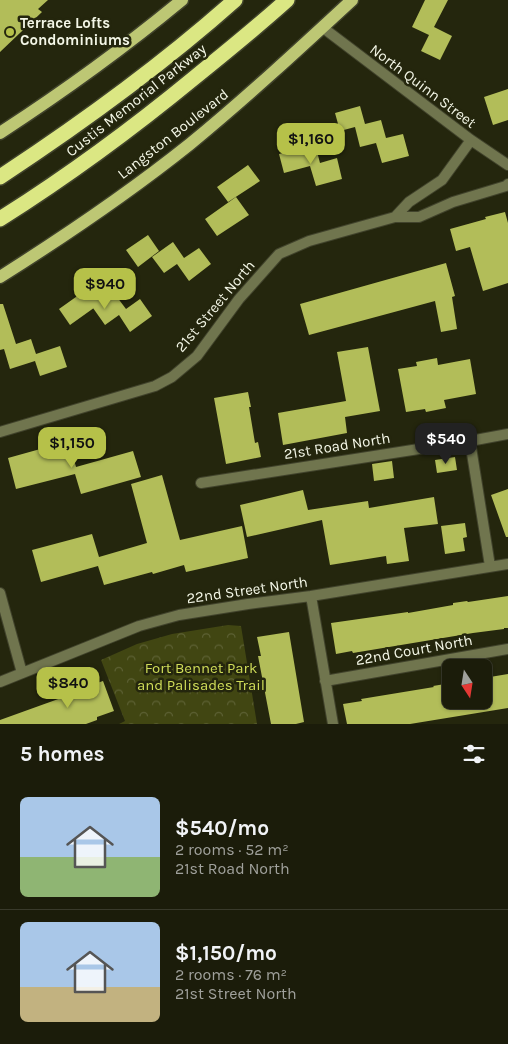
<!DOCTYPE html>
<html lang="en">
<head>
<meta charset="utf-8">
<style>
	:root { --surface:#1b1c0a; --page:#282918; --text:#f1f3f6; --muted:#a0a19c; --line:#393a2b; --accent:#b6c149 }
	body { margin:0; font-family:Karla,sans-serif; background:var(--page); color:var(--text); height:100vh; display:flex; flex-direction:column; font-size:19px; white-space:nowrap }
	* { box-sizing:border-box; margin:0 }
	p { font-size:16px; color:var(--muted) }
	.icon { flex:none; width:28px; height:28px; fill:none; stroke:currentColor; stroke-width:2; stroke-linecap:round; stroke-linejoin:round }
	.map { position:relative; height:724px; overflow:hidden }
	.drawer { display:flex; flex-direction:column; background:var(--surface); flex:1 }
	.drawer>* { flex:none }
	.needle { width:32px; rotate:168deg }
	.tools { position:absolute; left:442px; top:659px; display:grid; gap:10px }
	.tools a { display:grid; place-items:center; width:50px; height:50px; border-radius:8px; background:var(--surface); box-shadow:0 1px 4px #0004,0 0 0 1px var(--line); font-size:25px }
	.price { position:absolute; translate:-50% -42px; padding:0 11px; border-radius:10px; background:var(--accent); color:#111; font-size:16px; line-height:32px; filter:drop-shadow(0 1px 2px #0008) }
	.price::after { content:''; position:absolute; left:50%; top:30px; width:15px; height:11px; margin-left:-8px; background:inherit; clip-path:polygon(0 0,100% 0,50% 100%) }
	.price.on { background:#222; color:#fff }
	ul { padding:0; list-style:none }
	li { display:flex; align-items:center; gap:15px; height:125px; padding:0 20px }
	li+li { border-top:1px solid var(--line) }
	li span { display:grid; place-items:center; flex:none; width:140px; height:100px; border-radius:8px; color:#555 }
	li>.icon { margin-inline-start:auto }
	span .icon { width:60px; height:60px; fill:#fffc; stroke-width:1 }
	li b { font-size:21px }
	h2 { display:flex; justify-content:space-between; align-items:center; height:60px; padding:0 20px; font-size:21px }
	.map>svg:first-child { display:block }
</style>
</head>
<body>
<div class="map">
<svg width="508" height="724" viewBox="0 0 508 724">
	<defs>
		<pattern id="forest-crowns" width="20" height="18" patternUnits="userSpaceOnUse" patternTransform="scale(1.25)"><rect width="20" height="18" fill="#414612"/><path d="M2 6a3 3 0 1 1 6 0M12 15a3 3 0 1 1 6 0" fill="none" stroke="#5d6134"/></pattern>
	</defs>
	<rect width="100%" height="100%" fill="#24260d"/>
	<path fill="url(#forest-crowns)" d="M228,625L241,626L257,724H119L125,721L101,660L137,644L172,634Z"/>
	<path fill="#b2bd59" d="M0,0H48L38,9L42,12L0,52Z
		M425,0H448L434,27L452,36L440,60L421,51L433,27L429,35L412,27Z
		M508,89V120L493,125L484,97Z
		M360,106L365,124L381,120L386,138L403,134L409,156L382,163L376,143L360,147L355,127L340,131L335,113Z
		M315,144L320,163L337,158L342,179L316,186L310,166L284,173L279,154Z
		M248,165L260,181L228,202L217,187Z
		M236,197L249,215L217,236L205,219Z
		M505,212L508,223V283L483,291L470,247L456,251L450,229L486,219L485,217Z
		M148,235L159,251L138,267L126,250Z
		M173,242L184,258L199,248L211,264L189,281L177,264L164,273L152,257Z
		M446,263L455,296L452,297L457,329L441,332L435,301L309,335L300,304Z
		M90,287L102,302L114,293L126,309L140,299L152,316L130,332L119,315L105,325L93,308L98,305L70,325L59,309Z
		M0,304H3L16,344L31,339L36,354L60,346L67,367L40,376L35,361L10,369L4,349L0,350Z
		M368,347L380,411L345,417L347,433L283,445L278,413L346,401L337,352Z
		M437,358L438,365L470,359L476,394L444,400L446,408L426,412L425,409L406,412L398,369L417,366L416,362Z
		M248,392L251,407H249L255,443L258,442L261,457L226,464L214,398Z
		M69,441L76,467L133,451L141,477L81,494L75,474L16,489L8,458Z
		M455,457L457,470L437,473L435,460Z
		M392,461L394,478L374,481L372,464Z
		M162,475L180,540L242,526L248,558L186,572L184,565L153,574L152,572L104,585L98,566L41,582L32,550L92,534L99,557L147,543L131,484Z
		M508,489V537H506L491,495Z
		M303,490L308,510L368,501L369,508L434,497L438,524L404,528L409,561L387,564L386,556L330,565L322,520L247,537L240,505Z
		M465,523L467,537L463,538L465,551L445,554L441,526Z
		M508,596V628H504V629L473,633L353,653L352,651L336,654L331,623L408,612V613L453,605V603L467,601L468,602Z
		M289,632L304,722L296,724H271L258,656H261L257,637Z
		M508,674V708L410,724H347L343,704L362,701L361,699L434,687L433,686L451,683V700H484V678Z
		M103,681L114,711L97,717V720L86,724H0V720L86,689L85,687Z"/>
	<g fill="none" stroke-linecap="round" stroke-linejoin="round">
		<g stroke="#41432c" stroke-width="12">
			<path id="minor" d="M322,27L471,140L508,165
				M395,217L409,202L442,180L471,140
				M0,432L155,386L172,377L197,356L239,299L279,254L309,241L395,217H419L453,202L506,186L508,184
				M470,441L490,566
				M201,483L470,441L508,434
				M0,593L22,673
				M311,596L333,724
				M325,681L508,649
				M0,682L139,626L179,615L248,604L311,596L508,564"/>
		</g>
		<g stroke="#41432c" stroke-width="15">
			<path id="primary" d="M0,133C63,92 124,48 182,0
				M0,277C65,236 130,192 190,144C246,98 299,49 352,0"/>
		</g>
		<g stroke="#41432c" stroke-width="18">
			<path id="motorway" d="M0,177C82,123 162,65 235,0
				M0,219C68,176 132,129 194,78C225,53 257,27 287,0"/>
		</g>
		<use href="#minor" stroke="#70754e" stroke-width="10"/>
		<use href="#primary" stroke="#bdc774" stroke-width="12"/>
		<use href="#motorway" stroke="#dbe783" stroke-width="15"/>
	</g>
	<circle fill="#b6c149" stroke="#24260d" stroke-width="2" cx="10" cy="32" r="5"/>
	<g text-anchor="middle" stroke-width="5" stroke-linejoin="round" paint-order="stroke">
		<g font-size="15" font-weight="bold" fill="#f4f7e7" stroke="#24260d" text-anchor="start">
			<text x="20" y="28">Terrace Lofts<tspan x="20" dy="17">Condominiums</tspan></text>
		</g>
		<g font-size="15" fill="#f4f7e7" stroke="#24260d">
			<text transform="translate(423 86) rotate(37)" y="5">North Quinn Street</text>
			<text transform="translate(136 100) rotate(-38)" y="5">Custis Memorial Parkway</text>
			<text transform="translate(173 134) rotate(-38)" y="5">Langston Boulevard</text>
			<text transform="translate(215 306) rotate(-50)" y="5">21st Street North</text>
			<text transform="translate(337 446) rotate(-9)" y="5">21st Road North</text>
			<text transform="translate(247 590) rotate(-8)" y="5">22nd Street North</text>
			<text transform="translate(414 650) rotate(-10)" y="5">22nd Court North</text>
		</g>
		<g font-size="15" fill="#d0dd59" stroke="#24260d">
			<text x="201" y="673">Fort Bennet Park<tspan x="201" dy="17">and Palisades Trail</tspan></text>
		</g>
	</g>
</svg>
<div class="tools">
<a><svg class="needle" viewBox="-14 -14 28 28"><path d="M0-13l5 13h-10z" fill="#e53935"/><path d="M0 13l5-13h-10z" fill="#a0a19c"/></svg></a>
</div>
<b class="price" style="left:311px;top:165px">$1,160</b>
<b class="price" style="left:105px;top:310px">$940</b>
<b class="price on" style="left:446px;top:465px">$540</b>
<b class="price" style="left:72px;top:469px">$1,150</b>
<b class="price" style="left:68px;top:709px">$840</b>
</div>
<section class="drawer">
<h2>5 homes<svg class="icon" aria-label="filters" viewBox="0 0 24 24"><path d="M4 7h16M4 17h16"/><circle cx="9" cy="7" r="2"/><circle cx="15" cy="17" r="2"/></svg></h2>
<ul>
<li><span style="background:linear-gradient(#a9c7e8 60%,#8fb573 0)"><svg class="icon" aria-label="home" viewBox="0 0 24 24"><path d="M3 11l9-7 9 7M6 9v11h12V9"/></svg></span><div><b>$540/mo</b><p>2 rooms · 52 m²</p><p>21st Road North</p></div></li>
<li><span style="background:linear-gradient(#a9c7e8 65%,#c2b280 0)"><svg class="icon" aria-label="home" viewBox="0 0 24 24"><path d="M3 11l9-7 9 7M6 9v11h12V9"/></svg></span><div><b>$1,150/mo</b><p>2 rooms · 76 m²</p><p>21st Street North</p></div></li>
</ul>
</section>
</body>
</html>
